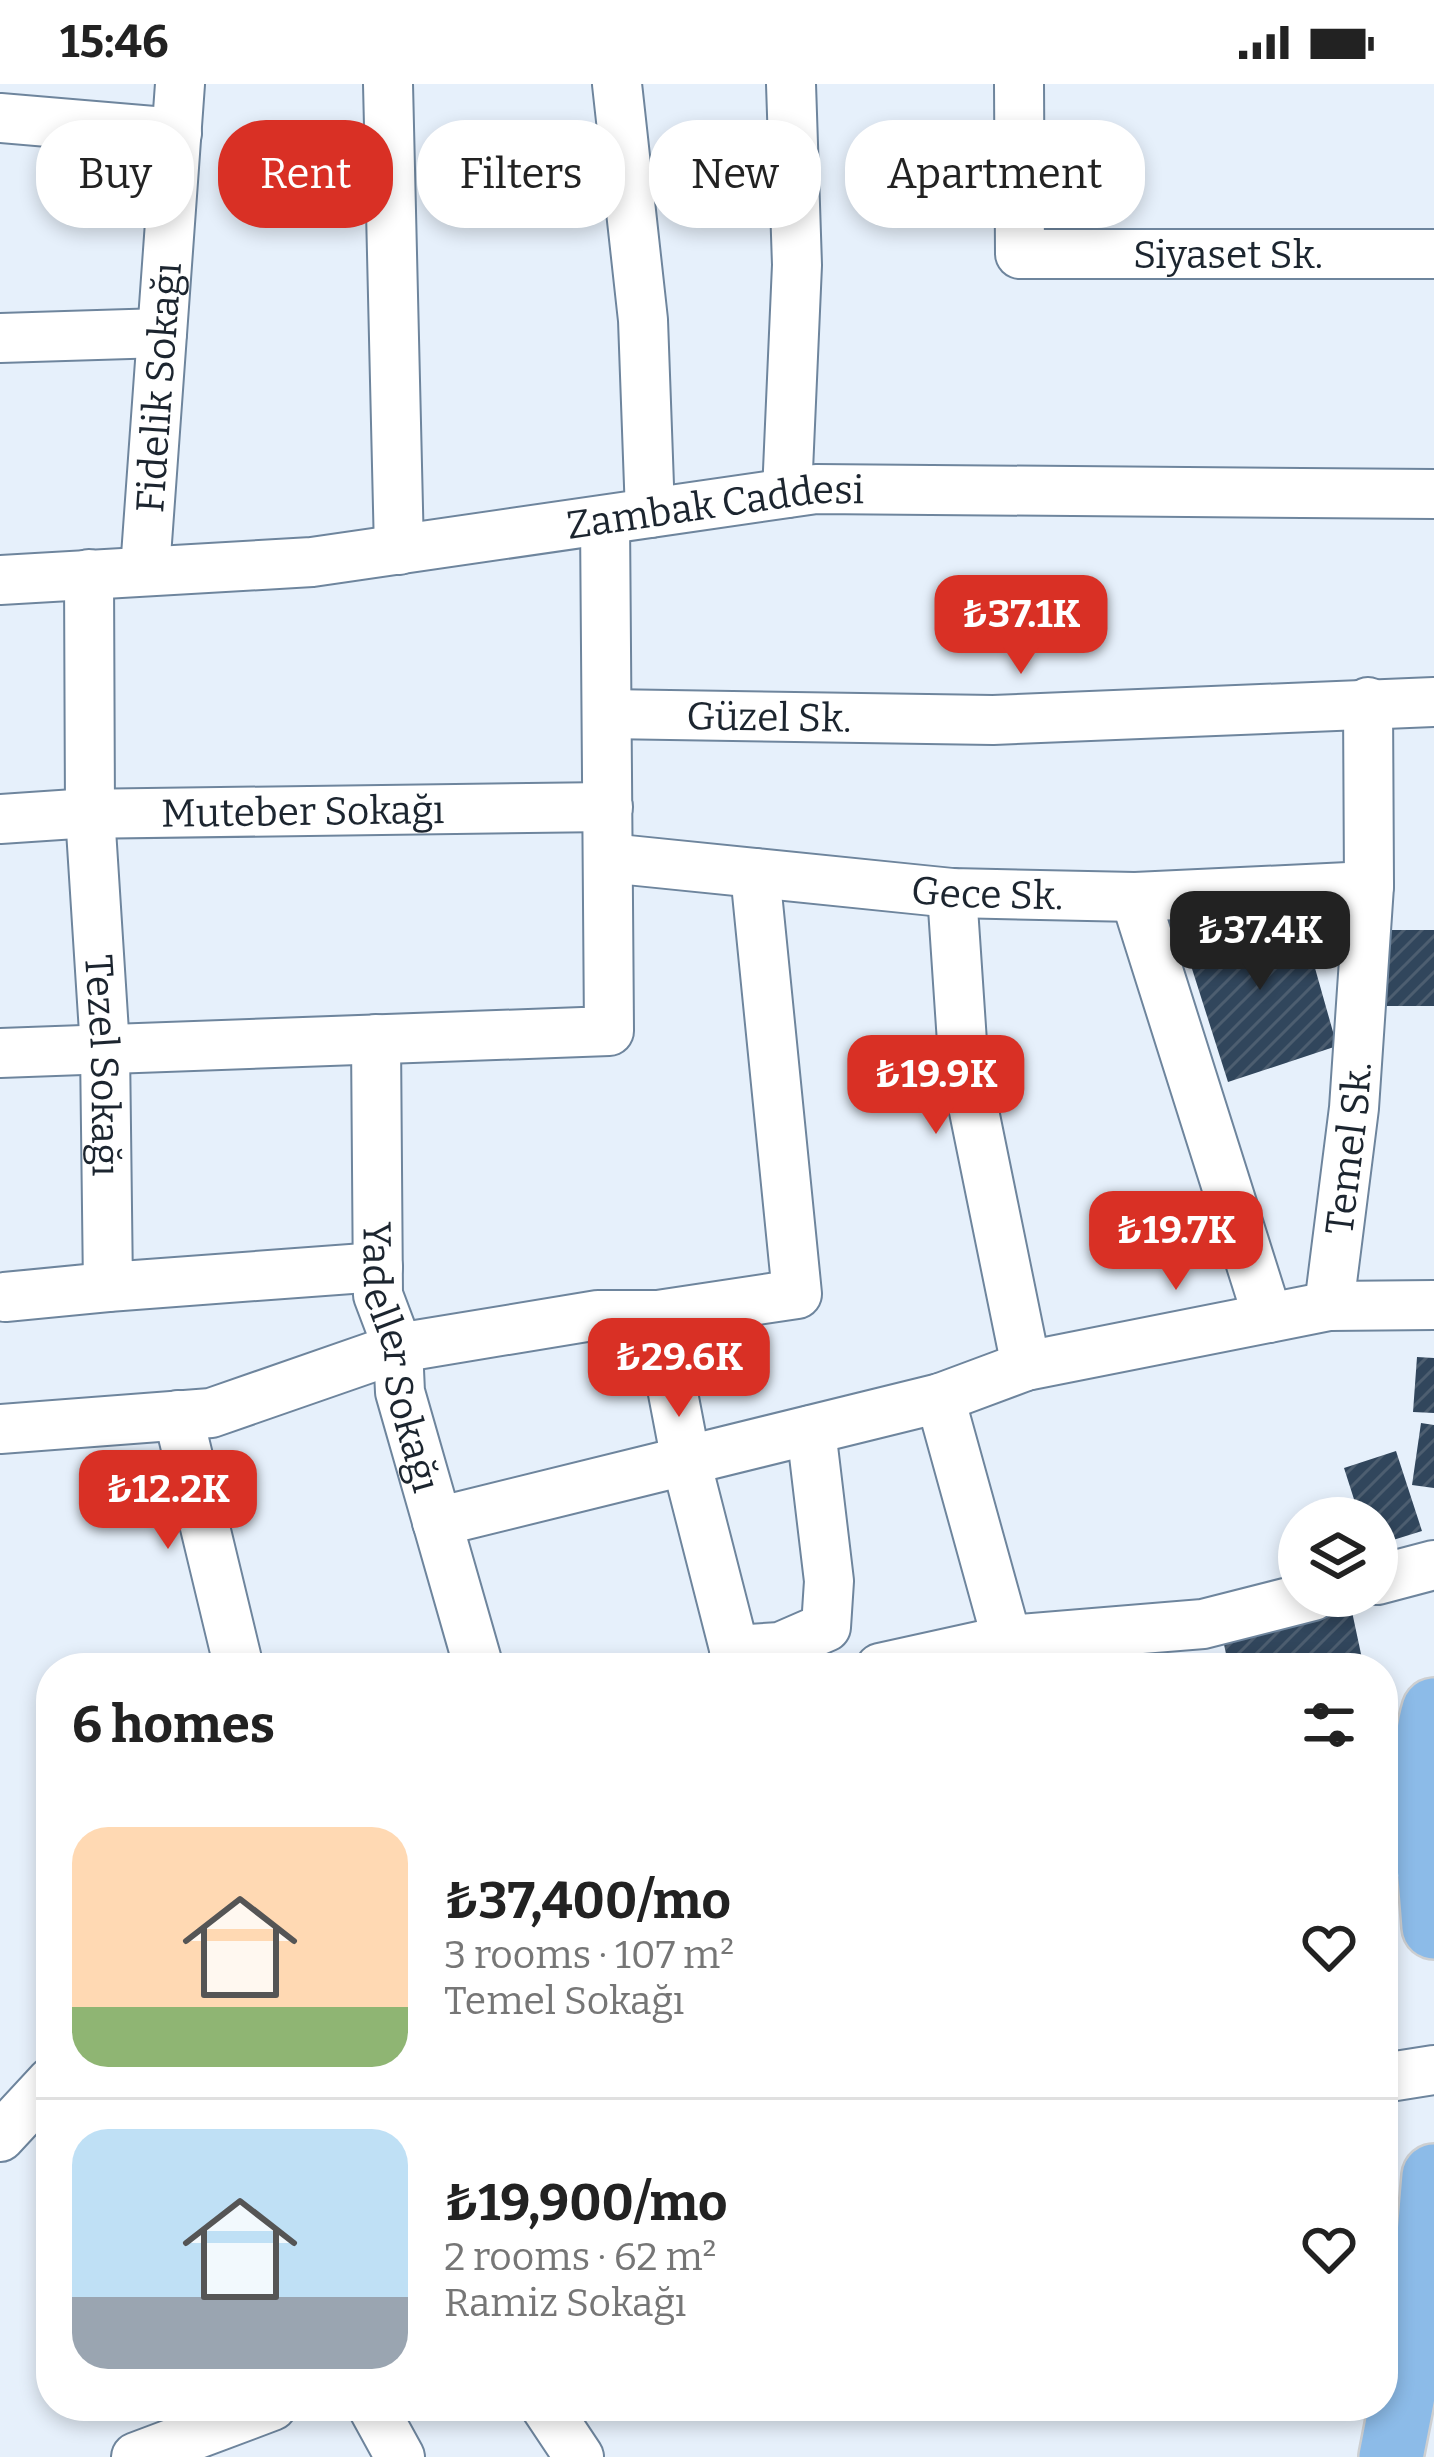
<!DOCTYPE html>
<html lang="en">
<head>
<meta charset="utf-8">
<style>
	:root { --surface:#fff; --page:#f2f2f2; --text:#222; --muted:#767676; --line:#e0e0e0; --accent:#d93025 }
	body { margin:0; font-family:Bitter,serif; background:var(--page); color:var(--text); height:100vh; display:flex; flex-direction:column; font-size:45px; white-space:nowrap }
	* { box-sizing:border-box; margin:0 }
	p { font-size:39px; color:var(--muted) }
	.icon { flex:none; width:66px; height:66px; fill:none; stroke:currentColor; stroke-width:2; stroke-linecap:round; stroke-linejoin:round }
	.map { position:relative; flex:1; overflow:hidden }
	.side { position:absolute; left:36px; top:1569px; width:1362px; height:768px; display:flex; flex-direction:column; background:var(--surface); border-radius:48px; box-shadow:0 6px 18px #0003 }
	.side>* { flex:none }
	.hud { position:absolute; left:36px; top:36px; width:1362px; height:108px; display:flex; gap:24px }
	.buttons { position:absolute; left:1278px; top:1413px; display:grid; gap:24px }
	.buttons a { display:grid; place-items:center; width:120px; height:120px; border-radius:50%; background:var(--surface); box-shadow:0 6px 18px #0003; font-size:60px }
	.price { position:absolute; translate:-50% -102px; padding:0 27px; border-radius:24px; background:var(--accent); color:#fff; font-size:39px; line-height:78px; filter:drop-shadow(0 3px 6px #0008) }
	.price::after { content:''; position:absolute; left:50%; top:72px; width:36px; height:27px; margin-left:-18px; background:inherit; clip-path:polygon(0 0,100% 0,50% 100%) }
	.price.selected { background:#222; color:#fff }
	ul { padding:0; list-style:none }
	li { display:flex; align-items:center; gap:36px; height:300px; padding:0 36px }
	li+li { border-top:3px solid var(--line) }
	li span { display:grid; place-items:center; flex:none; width:336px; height:240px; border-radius:36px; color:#555 }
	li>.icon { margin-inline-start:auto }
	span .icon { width:144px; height:144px; fill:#fffc; stroke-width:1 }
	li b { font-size:51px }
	h2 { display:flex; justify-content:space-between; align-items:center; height:144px; padding:0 36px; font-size:51px }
	.pill { padding:0 42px; border-radius:48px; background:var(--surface); box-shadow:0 6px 18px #0003; font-size:42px; line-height:108px }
	.pill.selected { background:var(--accent); color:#fff }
	.status { display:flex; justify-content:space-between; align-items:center; height:84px; padding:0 60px; background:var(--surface); direction:ltr }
	.status svg { height:33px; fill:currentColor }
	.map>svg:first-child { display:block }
</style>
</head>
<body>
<div class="status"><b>15:46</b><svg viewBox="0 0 49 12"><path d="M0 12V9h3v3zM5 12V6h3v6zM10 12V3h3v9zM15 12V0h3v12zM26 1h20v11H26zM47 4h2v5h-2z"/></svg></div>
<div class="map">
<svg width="1434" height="2373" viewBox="0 0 1434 2373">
	<defs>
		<pattern id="building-hatch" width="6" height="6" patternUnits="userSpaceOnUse" patternTransform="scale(3)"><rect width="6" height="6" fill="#31465c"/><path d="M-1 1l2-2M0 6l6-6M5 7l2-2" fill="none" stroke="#4d5e70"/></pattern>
	</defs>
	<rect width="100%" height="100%" fill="#e6f0fb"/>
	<path fill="url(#building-hatch)" d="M1300,831L1337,962L1228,998L1180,847Z
		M1381,846H1434V922H1381Z
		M1417,1273L1434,1274V1329L1413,1328Z
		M1421,1339L1434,1341V1404L1412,1401Z
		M1396,1367L1422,1447L1377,1461V1434H1360L1344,1384Z
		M1351,1523L1364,1584H1229L1222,1551Z"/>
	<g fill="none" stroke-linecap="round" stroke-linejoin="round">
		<g stroke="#6e859d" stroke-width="52">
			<g id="minor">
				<path d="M388,0L399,466"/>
				<path d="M617,0L643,236L650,429"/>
				<path id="s1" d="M1019,0L1020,170H1434"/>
				<path d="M0,34L177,49"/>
				<path d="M0,254L162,249"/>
				<path d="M787,409L797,181L791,0"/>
				<path id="s2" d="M145,486L180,0"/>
				<path id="s3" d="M89,490L90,730L105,964L108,1203L378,1183"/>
				<path id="s4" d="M0,496L312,478L816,405L1434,410"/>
				<path id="s5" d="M607,630L993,636L1434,618"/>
				<path id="s6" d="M0,735L75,730L608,723"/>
				<path id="s7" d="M608,774L952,809L1135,813L1369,802"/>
				<path d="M952,809L963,973L1026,1282"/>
				<path d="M1135,813L1268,1234"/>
				<path id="s8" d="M376,955L378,1211L398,1264L400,1308L479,1584"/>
				<path d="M0,969L609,947L605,436"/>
				<path d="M5,1213L108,1203"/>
				<path id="s9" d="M1329,1222L1354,1024L1369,802L1368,618"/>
				<path d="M658,1231L797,1210L755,789"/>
				<path d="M940,1314L1007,1556"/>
				<path d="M178,1331L239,1584"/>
				<path d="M0,1345L211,1329L398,1264L598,1231H658L686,1377L739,1584"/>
				<path d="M437,1438L940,1314L1026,1282L1329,1222L1434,1221"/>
				<path d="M1377,1496L1434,1481"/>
				<path d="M734,1566L780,1563L826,1543L829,1497L811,1346"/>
				<path d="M880,1584L1007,1556L1203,1540L1313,1512"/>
				<path d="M1383,1770L1429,1765"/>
				<path d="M1383,1994L1434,1986"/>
				<path d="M0,2053L51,1998"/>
				<path d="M372,2322L400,2373"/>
				<path d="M545,2322L579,2373"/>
				<path d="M136,2373L272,2322"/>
			</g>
		</g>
		<g stroke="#cdcfd1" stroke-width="68">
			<path id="major" d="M1434,1626C1416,1683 1430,1782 1434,1843
				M1391,2373L1425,2198L1434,2092"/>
		</g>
		<use href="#minor" stroke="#fff" stroke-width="48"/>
		<use href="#major" stroke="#8cbbe8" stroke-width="63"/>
	</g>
	<g text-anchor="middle" stroke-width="12" stroke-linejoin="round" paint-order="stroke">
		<g font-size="39" fill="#1c252f" stroke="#fcfcfc">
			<text dy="14" stroke="none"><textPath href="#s1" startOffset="378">Siyaset Sk.</textPath></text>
			<text dy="14" stroke="none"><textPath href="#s2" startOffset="183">Fidelik Sokağı</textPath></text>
			<text dy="14" stroke="none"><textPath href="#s4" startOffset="720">Zambak Caddesi</textPath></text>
			<text dy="14" stroke="none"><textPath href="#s5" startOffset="162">Güzel Sk.</textPath></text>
			<text dy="14" stroke="none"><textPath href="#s6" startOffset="303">Muteber Sokağı</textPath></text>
			<text dy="14" stroke="none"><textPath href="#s7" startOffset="381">Gece Sk.</textPath></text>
			<text dy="14" stroke="none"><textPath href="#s3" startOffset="492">Tezel Sokağı</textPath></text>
			<text dy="14" stroke="none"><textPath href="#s9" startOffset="159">Temel Sk.</textPath></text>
			<text dy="14" stroke="none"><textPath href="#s8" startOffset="321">Yadeller Sokağı</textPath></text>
		</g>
	</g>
</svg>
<div class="buttons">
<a><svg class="icon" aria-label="layers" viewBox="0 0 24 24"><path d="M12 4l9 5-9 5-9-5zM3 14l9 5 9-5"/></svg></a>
</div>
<b class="price" style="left:1021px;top:593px">₺37.1K</b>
<b class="price selected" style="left:1260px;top:909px">₺37.4K</b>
<b class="price" style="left:936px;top:1053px">₺19.9K</b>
<b class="price" style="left:1176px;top:1209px">₺19.7K</b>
<b class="price" style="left:679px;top:1336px">₺29.6K</b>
<b class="price" style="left:168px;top:1468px">₺12.2K</b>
<div class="hud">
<a class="pill">Buy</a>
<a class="pill selected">Rent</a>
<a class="pill">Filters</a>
<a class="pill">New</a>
<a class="pill">Apartment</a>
</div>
<section class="side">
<h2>6 homes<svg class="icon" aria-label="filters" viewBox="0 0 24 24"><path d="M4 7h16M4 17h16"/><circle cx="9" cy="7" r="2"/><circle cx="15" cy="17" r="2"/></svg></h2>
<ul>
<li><span style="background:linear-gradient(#ffd9b3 75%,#8fb573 0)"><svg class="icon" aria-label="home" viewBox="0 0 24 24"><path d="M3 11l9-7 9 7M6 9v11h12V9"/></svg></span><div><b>₺37,400/mo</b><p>3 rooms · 107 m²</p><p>Temel Sokağı</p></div><svg class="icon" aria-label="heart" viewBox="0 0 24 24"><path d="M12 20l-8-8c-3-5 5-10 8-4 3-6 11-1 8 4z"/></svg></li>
<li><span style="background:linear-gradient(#bfe0f5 70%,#9aa5b1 0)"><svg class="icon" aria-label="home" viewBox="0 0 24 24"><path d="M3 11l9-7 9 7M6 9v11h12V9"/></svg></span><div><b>₺19,900/mo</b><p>2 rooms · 62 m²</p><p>Ramiz Sokağı</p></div><svg class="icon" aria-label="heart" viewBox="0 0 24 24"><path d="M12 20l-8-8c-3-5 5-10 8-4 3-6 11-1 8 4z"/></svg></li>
</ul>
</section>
</div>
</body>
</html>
